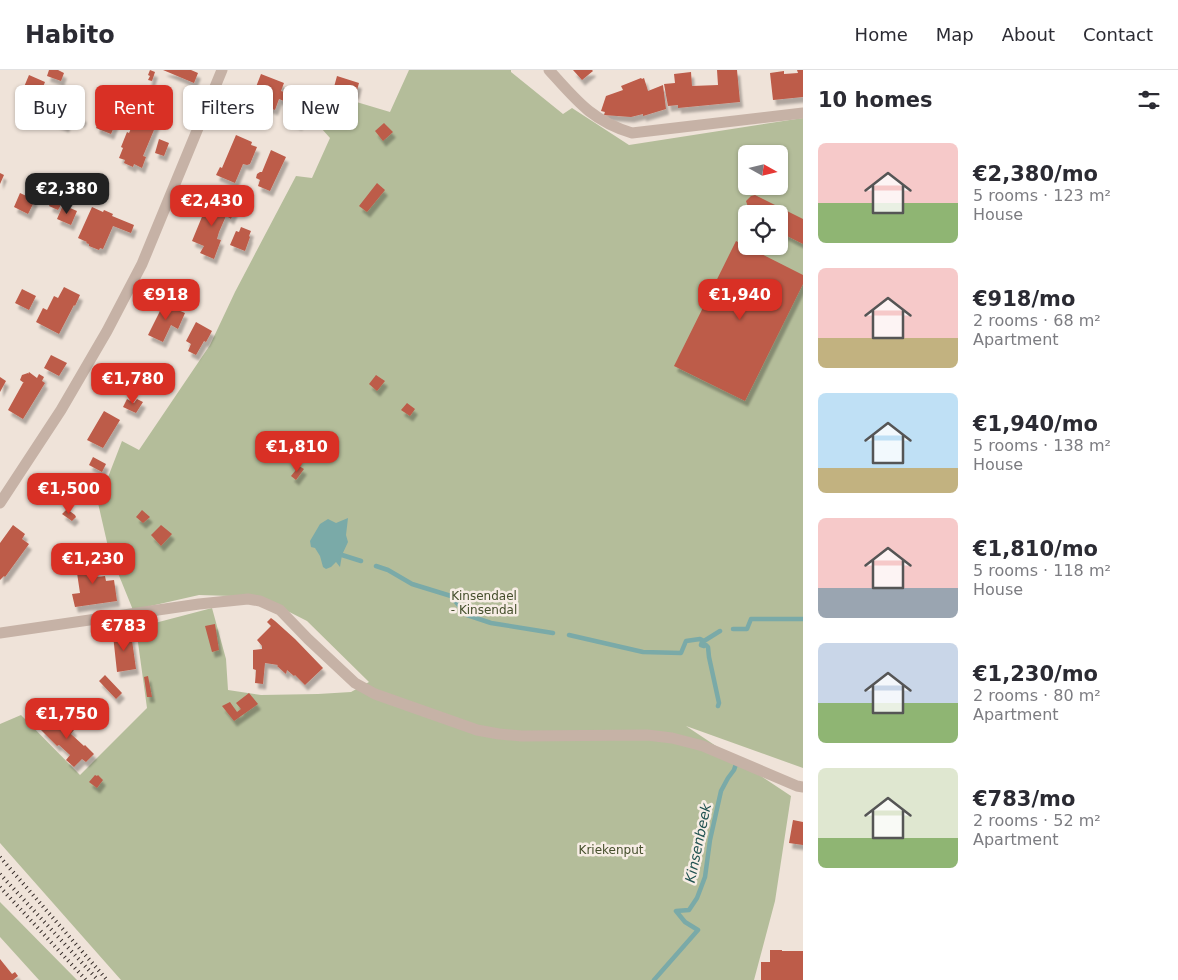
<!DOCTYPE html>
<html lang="en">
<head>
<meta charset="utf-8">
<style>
	:root { --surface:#fff; --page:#f7f7f7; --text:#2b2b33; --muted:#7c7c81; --line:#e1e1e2; --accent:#d93025 }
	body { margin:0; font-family:"DejaVu Sans",sans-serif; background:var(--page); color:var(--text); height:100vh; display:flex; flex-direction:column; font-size:19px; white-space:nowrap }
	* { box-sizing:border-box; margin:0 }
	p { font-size:16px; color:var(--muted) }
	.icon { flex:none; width:28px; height:28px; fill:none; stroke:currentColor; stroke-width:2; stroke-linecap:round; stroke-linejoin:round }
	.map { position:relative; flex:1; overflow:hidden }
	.sheet { display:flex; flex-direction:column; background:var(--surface); width:375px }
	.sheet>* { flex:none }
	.hud { position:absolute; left:15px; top:15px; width:475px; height:45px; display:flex; gap:10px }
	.needle { width:32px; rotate:98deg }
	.fabs { position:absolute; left:738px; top:75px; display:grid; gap:10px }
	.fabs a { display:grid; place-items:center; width:50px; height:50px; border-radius:8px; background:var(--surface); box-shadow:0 1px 4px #0004; font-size:25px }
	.price { position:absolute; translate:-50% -42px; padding:0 11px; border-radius:10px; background:var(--accent); color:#fff; font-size:16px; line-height:32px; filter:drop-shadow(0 1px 2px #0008) }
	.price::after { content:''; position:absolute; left:50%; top:30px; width:15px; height:11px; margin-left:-8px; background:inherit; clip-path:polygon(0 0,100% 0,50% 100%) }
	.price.on { background:#222; color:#fff }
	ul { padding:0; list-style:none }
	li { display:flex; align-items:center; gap:15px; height:125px; padding:0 15px }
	li span { display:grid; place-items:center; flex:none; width:140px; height:100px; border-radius:8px; color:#555 }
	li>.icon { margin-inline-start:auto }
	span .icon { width:60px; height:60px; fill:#fffc; stroke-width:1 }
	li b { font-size:21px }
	h2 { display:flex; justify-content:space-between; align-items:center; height:60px; padding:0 15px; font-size:21px }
	.chip { padding:0 18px; border-radius:8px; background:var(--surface); box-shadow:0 1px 4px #0004; font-size:18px; line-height:45px }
	.chip.on { background:var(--accent); color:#fff }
	header { display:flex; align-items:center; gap:30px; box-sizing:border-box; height:70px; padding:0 25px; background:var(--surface); border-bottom:1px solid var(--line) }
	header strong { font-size:24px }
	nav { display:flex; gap:28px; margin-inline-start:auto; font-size:18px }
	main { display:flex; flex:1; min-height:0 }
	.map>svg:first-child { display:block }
</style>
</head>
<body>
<header>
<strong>Habito</strong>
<nav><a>Home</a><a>Map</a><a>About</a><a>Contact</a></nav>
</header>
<main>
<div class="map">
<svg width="803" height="910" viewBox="0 0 803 910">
	<defs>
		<filter id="shadow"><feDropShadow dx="3" dy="5.5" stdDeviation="1" flood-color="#0004"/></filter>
	</defs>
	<rect width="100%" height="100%" fill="#efe3d9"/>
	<path fill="#b4bd9a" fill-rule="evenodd" d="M409,0H511V2L563,44L572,38L629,75L803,48V698L686,656L791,726L775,831L754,910H121L0,773V654L21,645L80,705L147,638L136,558L212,538L226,589L228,620L261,625L318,624L351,622L369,612L307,551L260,527L199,525L133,540L109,481L98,433L122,371L139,380L210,275L235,222L296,106L312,108L330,68L313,49L323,22L390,42ZM746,84H779V116H746ZM746,144H779V176H746Z
		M0,832L6,838L77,910H39L0,867Z"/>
	<path fill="#7aaaa8" d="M348,448L346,465L348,472L342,485L340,497L336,492L331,497L326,499L323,497L320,486L315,478L311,477L310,471L320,454L328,449L336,453Z"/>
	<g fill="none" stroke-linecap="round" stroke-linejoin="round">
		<path stroke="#7aaaa8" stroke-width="4.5" d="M342,485L361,491
			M376,496L388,500L412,514L451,526L467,545L491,553L553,563
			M733,559H747L751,549H803
			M569,565L643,582L681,583L686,571L700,569L704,571L720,561
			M704,571L702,572L701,575L704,576L706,575L708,577L709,587L719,633L718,636
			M654,910L698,860L685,852L676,841L689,840L697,828L705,807L710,770L721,721L728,708L734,700L736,694"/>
	</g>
	<path fill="#bd5b49" filter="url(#shadow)" d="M49,0H58L64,3L61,11L47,6Z
		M150,0L155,2L152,11L148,10L150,6L148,5Z
		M163,0H191L198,3L194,13Z
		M573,0H592L593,1L582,10Z
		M717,0H737L740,32L678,38V35L668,36L664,14L675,13L674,4L691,2L692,16L718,15Z
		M797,0H803V27L773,30L770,3L784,1V4L798,3Z
		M261,4L284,13L281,21L287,23L284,31L279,29L275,40L267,37L265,41L249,35Z
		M29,5L45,12L39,27L44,29L39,41L34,39L32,42L16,36Z
		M337,6L359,13L356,24L334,17Z
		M641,8L642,9L644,8L648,21L663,15L666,39L643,46V44L631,47L604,45L605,42L601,41L606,26L623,20L621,16Z
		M294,26L310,34L307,41L305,40L299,55L284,48Z
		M61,28L75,34L66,57L51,51Z
		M139,40L159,48L143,86L146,87L142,98L134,94L133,97L124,93L125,90L119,88L123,78L121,77L127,62L129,63Z
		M102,44L117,50L111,64L96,58Z
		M80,45L84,47L82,52L78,50Z
		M384,53L393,62L383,71L375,61Z
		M236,65L252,72L251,75L257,77L250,94L247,95L243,94L235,113L216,105L220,97L222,98Z
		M159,69L169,73L164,86L155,83Z
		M271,80L286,87L270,121L258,116L260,110L256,108L257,104L260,102H262Z
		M0,103L4,105L0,114Z
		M377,113L385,120L367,142L359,136Z
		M20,123L35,130L28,144L14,137Z
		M755,125L803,149V174L779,162V144H753L754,141L748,137L746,131L751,126Z
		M53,128L62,133L58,140L49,136Z
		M214,129L236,138L231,149L226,146L219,162L217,169L221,170L214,189L200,183L204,176L192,171L206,137L210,138Z
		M63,135L77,141L71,155L57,149Z
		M92,137L103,142L104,140L113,144L112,146L134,155L131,163L113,156L103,179L100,178L99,180L89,176V174L86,173L87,172L78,168Z
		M241,157L251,161L249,166L250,167L245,181L230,175L236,161L239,162Z
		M736,171L803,205V214L745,331L674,296Z
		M64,217L80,225L75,236L74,235L59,264L36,252L43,238L47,240L54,226L58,228Z
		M22,219L36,226L29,240L15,233Z
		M162,230L179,238L178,240L185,243L178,259L171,255L163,272L148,265L162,237L159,236Z
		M196,252L212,261L206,272L204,271L196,285L188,281L191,274L186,271Z
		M51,285L67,293L59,306L44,298Z
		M29,302L37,308L39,304L44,307L42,311L45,313L23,349L8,340L23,313H24L20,310L22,305L28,303V304Z
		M376,305L385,311L377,321L369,314Z
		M0,307L6,311L0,322Z
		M127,329L134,333L137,329L143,332L136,343L123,337Z
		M407,333L415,339L410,346L401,340Z
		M104,341L120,350L103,378L87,370Z
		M93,387L106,394L102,402L89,395Z
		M299,396L304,399L296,410L291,406Z
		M34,417L39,419L36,426L31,424Z
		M67,439L75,445L76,447L72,451L62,444Z
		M142,440L150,447L143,453L136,447Z
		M13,455L25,464L22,469L29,474L5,507L4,506L0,510V473Z
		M161,455L172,464L161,476L151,465Z
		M93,478L97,507L105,506L106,511L114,510L117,531L75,537L72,524L80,523L77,503L86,502L85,496H90L88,485L82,486L81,480Z
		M271,548L275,551L295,569L323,598L305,615L295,605L294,606L287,600L286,604L277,596L278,595L265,593L263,614L255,613L256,600L253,599V580L262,579V576L257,570L271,556L267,552Z
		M215,554L219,580L212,582L205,556Z
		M131,563L136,599L117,602L113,565Z
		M105,605L122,623L116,629L99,611Z
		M148,606L152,627H147L144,607Z
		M249,623L258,634L234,651L222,636L230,632L237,642L241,639L236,633Z
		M57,643L74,660L71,664L84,676L85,675L94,684L86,692L82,689L74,697L66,690L70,685L59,675L57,676L41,660Z
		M95,705L97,706L98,705L103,710L97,718L89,712Z
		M793,750L803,752V775L789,773Z
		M770,880H782V881H803V910H761V892H770Z
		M0,889L12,904L15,902L18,906L13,910H0Z"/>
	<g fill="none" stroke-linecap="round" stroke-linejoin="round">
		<path stroke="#c6b2a6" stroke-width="11" d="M549,0C576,30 592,51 632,63L803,43
			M0,433L61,340L107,261L142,194L222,0
			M0,563L199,534L248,529L260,531L280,540L308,569L355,613L375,624L477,660L499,664L522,666L647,665L672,668L703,676L797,716L803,717"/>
		<path stroke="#332926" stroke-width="4" stroke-dasharray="1 4" stroke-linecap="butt" d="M0,787L107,910
			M0,804L98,910
			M0,817L86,910"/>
	</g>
	<g text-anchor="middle" stroke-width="5" stroke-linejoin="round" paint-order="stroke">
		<g font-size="12" fill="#454f2c" stroke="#f7ede5">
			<text x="484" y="530">Kinsendael<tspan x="484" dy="14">- Kinsendal</tspan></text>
			<text x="611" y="784">Kriekenput</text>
		</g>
		<g font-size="14" font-style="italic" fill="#1f5150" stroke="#f7ede5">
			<text transform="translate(698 773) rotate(-78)" y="5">Kinsenbeek</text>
		</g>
	</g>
</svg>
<div class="fabs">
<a><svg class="needle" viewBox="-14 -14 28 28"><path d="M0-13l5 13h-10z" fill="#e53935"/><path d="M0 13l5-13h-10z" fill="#7c7c81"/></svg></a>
<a><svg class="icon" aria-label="locate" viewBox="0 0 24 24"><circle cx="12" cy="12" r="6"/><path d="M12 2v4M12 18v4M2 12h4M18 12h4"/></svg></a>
</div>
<b class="price on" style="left:67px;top:145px">€2,380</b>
<b class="price" style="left:212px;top:157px">€2,430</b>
<b class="price" style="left:166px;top:251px">€918</b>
<b class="price" style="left:740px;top:251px">€1,940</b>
<b class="price" style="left:133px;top:335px">€1,780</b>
<b class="price" style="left:297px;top:403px">€1,810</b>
<b class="price" style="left:69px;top:445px">€1,500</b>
<b class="price" style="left:93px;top:515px">€1,230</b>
<b class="price" style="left:124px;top:582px">€783</b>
<b class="price" style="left:67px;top:670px">€1,750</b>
<div class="hud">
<a class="chip">Buy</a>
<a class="chip on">Rent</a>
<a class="chip">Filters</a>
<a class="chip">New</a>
</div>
</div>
<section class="sheet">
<h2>10 homes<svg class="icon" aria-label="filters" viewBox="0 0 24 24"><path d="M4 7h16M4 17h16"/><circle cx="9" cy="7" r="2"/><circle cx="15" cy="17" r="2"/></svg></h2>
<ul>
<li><span style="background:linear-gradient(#f6c9c9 60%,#8fb573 0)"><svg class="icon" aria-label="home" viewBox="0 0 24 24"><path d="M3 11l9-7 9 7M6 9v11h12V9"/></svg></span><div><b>€2,380/mo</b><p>5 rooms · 123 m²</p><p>House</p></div></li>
<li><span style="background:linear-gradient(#f6c9c9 70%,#c2b280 0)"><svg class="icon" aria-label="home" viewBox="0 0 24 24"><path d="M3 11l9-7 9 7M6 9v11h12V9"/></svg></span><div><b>€918/mo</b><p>2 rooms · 68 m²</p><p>Apartment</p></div></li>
<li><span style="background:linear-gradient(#bfe0f5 75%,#c2b280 0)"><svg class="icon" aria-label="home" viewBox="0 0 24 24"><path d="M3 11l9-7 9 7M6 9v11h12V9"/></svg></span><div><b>€1,940/mo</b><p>5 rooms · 138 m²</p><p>House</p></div></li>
<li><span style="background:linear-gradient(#f6c9c9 70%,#9aa5b1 0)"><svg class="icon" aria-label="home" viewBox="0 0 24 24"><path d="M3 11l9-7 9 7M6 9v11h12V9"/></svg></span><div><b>€1,810/mo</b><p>5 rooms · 118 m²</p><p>House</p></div></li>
<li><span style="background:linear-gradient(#c9d6e8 60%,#8fb573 0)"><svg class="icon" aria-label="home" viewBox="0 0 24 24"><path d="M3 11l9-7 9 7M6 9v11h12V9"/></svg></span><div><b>€1,230/mo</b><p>2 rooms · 80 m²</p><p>Apartment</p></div></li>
<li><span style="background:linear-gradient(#dfe7d0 70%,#8fb573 0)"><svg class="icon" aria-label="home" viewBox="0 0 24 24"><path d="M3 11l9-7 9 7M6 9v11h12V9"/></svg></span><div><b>€783/mo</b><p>2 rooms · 52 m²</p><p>Apartment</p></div></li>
</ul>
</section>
</main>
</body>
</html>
